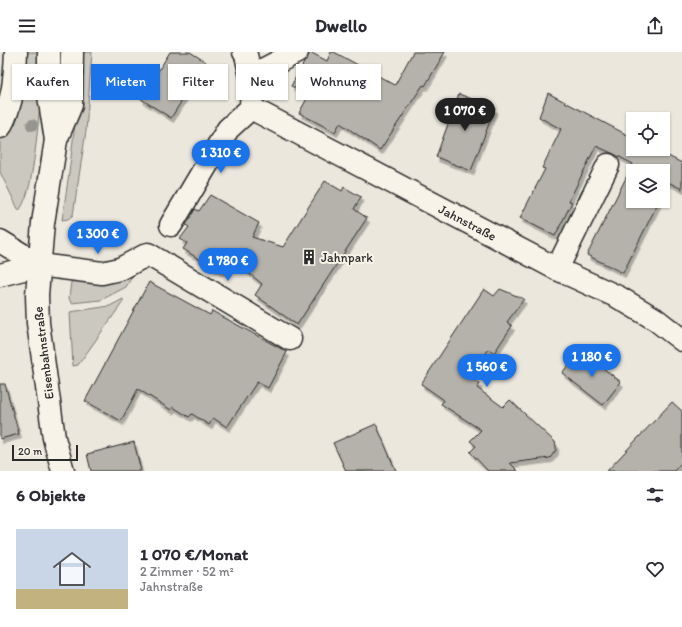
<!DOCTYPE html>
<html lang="de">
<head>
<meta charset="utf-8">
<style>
	:root { --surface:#fff; --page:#f7f7f7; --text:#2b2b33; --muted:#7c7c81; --line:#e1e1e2; --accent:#1a73e8 }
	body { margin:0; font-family:Itim,sans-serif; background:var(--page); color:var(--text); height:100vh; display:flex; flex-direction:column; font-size:15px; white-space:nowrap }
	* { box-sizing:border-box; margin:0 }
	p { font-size:13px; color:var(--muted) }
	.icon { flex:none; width:22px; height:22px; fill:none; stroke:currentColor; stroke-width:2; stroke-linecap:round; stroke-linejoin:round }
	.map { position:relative; height:419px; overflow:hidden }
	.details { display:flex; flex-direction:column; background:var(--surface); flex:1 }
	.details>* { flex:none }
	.hud { position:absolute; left:12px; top:12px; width:400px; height:36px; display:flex; gap:8px }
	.fabs { position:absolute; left:626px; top:60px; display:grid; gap:8px }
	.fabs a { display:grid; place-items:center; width:44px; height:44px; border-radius:0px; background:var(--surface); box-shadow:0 1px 3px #0004; font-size:20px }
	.scale { position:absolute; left:12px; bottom:10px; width:66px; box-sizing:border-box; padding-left:4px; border:2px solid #2b2b2b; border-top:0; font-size:11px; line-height:14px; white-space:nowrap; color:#2b2b2b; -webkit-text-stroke:3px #f7f3e8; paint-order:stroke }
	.price { position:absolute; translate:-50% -34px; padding:0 9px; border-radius:14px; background:var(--accent); color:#fff; font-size:13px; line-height:26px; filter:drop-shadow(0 1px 2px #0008) }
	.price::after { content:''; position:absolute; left:50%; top:24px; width:12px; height:9px; margin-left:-6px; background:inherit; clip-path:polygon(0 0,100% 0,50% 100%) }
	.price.selected { background:#222; color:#fff }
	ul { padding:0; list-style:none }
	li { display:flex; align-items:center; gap:12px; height:100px; padding:0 16px }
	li+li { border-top:1px solid var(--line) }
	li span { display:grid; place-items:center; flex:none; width:112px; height:80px; border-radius:0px; color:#555 }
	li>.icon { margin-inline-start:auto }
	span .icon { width:48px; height:48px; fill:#fffc; stroke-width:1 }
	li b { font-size:17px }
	h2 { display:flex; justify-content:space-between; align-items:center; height:48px; padding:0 16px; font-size:17px }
	.chip { padding:0 14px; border-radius:0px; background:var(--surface); box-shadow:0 1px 3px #0004; font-size:14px; line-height:36px }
	.chip.selected { background:var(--accent); color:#fff }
	header { display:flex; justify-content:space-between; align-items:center; height:52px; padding:0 16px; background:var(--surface); font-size:18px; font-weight:800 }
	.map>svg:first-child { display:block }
</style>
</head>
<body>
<header><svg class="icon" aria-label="menu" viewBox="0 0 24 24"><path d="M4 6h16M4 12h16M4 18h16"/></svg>Dwello<svg class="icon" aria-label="share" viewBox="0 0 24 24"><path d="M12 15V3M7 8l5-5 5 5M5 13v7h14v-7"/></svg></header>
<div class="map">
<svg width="682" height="419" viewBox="0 0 682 419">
	<defs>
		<filter id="shadow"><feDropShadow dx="2.5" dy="4.5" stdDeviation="0" flood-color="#0004"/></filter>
	</defs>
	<rect width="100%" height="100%" fill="#ebe7dd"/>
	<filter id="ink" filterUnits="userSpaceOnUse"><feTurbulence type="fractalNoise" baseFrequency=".025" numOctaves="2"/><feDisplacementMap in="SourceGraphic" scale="8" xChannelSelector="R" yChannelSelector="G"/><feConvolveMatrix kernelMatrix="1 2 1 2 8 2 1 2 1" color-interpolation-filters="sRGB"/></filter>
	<g filter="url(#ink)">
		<path fill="#cbc8bf" stroke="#7b7a75" d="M23,0H43C42,34 39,67 35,101C32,120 30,143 19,159L0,120V88L8,77Z
			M79,0H92L86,79L73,163L68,167L62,168C71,111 78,57 79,0Z
			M129,221L133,223L126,235L101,248L71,251L69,246L71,230Z
			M123,247V250L78,313L73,314L70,260L110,254Z"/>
		<path fill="#b5b2ab" stroke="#2b2b2b" filter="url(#shadow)" d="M170,0H190L206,10L171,66L141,47Z
			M310,0L327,9L331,0H334L395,33L413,0H445L425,34L423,33L380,98L340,71L335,80L299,61L309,43L291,34Z
			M548,41L633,86V97H654L682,111V137L668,130L663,140V119H633V149H659L623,221L587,203L633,112L614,102L596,94L569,149L572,150L555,184L520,166L545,117L542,116L561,77L539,65Z
			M459,42L495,56L471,119L436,105Z
			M325,129L342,139L344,135L361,145L354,157L367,166L297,273L255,243L262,232L234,209L225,219H218L183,197L187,191L180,187L189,175L186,173L195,157L199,159L210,143L259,171L252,185L283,195Z
			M149,230L210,263L212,259L287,300L268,336L257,330L227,375L213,366L209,373L192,362L189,365L173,355L171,358L138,337L121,369L85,349Z
			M484,237L494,244L500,237L524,247L507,270L512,274L494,301L489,297L469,325L480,332L477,336L503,355L510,348L555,390L556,394V398L550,406L510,411L518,419H488L470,400L476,394L470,389L481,378L441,352L444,348L421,332Z
			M580,298L621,330L603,353L562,321Z
			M0,332H5L19,382L0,387Z
			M672,350L682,359V410L674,419H607Z
			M376,372L396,419H346L333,391Z
			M134,390L141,419H91L87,402Z"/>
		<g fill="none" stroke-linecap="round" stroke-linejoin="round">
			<g stroke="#2b2b2b" stroke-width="25">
				<g id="minor">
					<path d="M49,0V44L56,88"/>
					<path d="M251,24L297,0"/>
					<path id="s1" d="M251,56L557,217L618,245L655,267L682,288"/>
					<path d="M0,75C13,52 15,26 16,0"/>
					<path d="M171,173L228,77L251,56L252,28L246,3L244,0"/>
					<path d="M0,189L39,213"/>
					<path d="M557,217L608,113"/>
					<path d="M0,223L39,213L102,221L120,217L148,202L290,287"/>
					<path d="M63,419L54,386L46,328L38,271L37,243L43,171L56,88L71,53L72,0"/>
				</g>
			</g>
			<use href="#minor" stroke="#f7f3e8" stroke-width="22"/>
		</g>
		<g fill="#97958f">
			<circle cx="37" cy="26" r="6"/>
			<circle cx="32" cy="73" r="6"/>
		</g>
	</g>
	<defs>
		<g id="building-bare" transform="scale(1.2)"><path d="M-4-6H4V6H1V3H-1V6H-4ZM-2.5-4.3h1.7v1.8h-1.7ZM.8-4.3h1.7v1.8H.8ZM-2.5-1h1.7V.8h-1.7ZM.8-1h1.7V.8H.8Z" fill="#2b2b2b" stroke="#f7f3e8" stroke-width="2.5" paint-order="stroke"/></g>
	</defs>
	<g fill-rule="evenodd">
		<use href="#building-bare" x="309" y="205"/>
	</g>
	<g text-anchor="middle" stroke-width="4" stroke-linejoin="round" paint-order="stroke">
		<g font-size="13" fill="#2b2b2b" stroke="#f7f3e8">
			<text dy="5" stroke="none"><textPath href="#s1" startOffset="245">Jahnstraße</textPath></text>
			<text transform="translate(43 301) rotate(-97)" y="5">Eisenbahnstraße</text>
		</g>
		<g font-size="13" fill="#2b2b2b" stroke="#f7f3e8" text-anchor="start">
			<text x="321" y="210">Jahnpark</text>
		</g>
	</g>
</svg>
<div class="fabs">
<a><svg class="icon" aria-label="locate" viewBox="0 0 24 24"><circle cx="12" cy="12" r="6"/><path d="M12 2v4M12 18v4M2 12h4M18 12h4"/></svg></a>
<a><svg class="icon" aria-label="layers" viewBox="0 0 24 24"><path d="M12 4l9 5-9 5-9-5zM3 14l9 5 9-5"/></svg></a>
</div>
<div class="scale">20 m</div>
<b class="price selected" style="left:465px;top:80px">1 070 €</b>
<b class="price" style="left:221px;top:122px">1 310 €</b>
<b class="price" style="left:98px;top:203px">1 300 €</b>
<b class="price" style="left:228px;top:230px">1 780 €</b>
<b class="price" style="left:592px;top:326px">1 180 €</b>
<b class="price" style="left:487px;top:336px">1 560 €</b>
<div class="hud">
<a class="chip">Kaufen</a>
<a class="chip selected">Mieten</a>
<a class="chip">Filter</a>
<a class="chip">Neu</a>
<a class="chip">Wohnung</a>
</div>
</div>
<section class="details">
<h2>6 Objekte<svg class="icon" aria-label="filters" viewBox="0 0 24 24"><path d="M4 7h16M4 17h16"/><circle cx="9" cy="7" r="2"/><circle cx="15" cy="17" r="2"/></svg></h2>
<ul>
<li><span style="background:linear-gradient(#c9d6e8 75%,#c2b280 0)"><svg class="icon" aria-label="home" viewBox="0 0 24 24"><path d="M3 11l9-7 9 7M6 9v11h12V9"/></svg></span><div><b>1 070 €/Monat</b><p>2 Zimmer · 52 m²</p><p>Jahnstraße</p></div><svg class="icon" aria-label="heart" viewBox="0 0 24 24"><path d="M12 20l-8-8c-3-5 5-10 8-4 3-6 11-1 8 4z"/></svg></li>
</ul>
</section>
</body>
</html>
